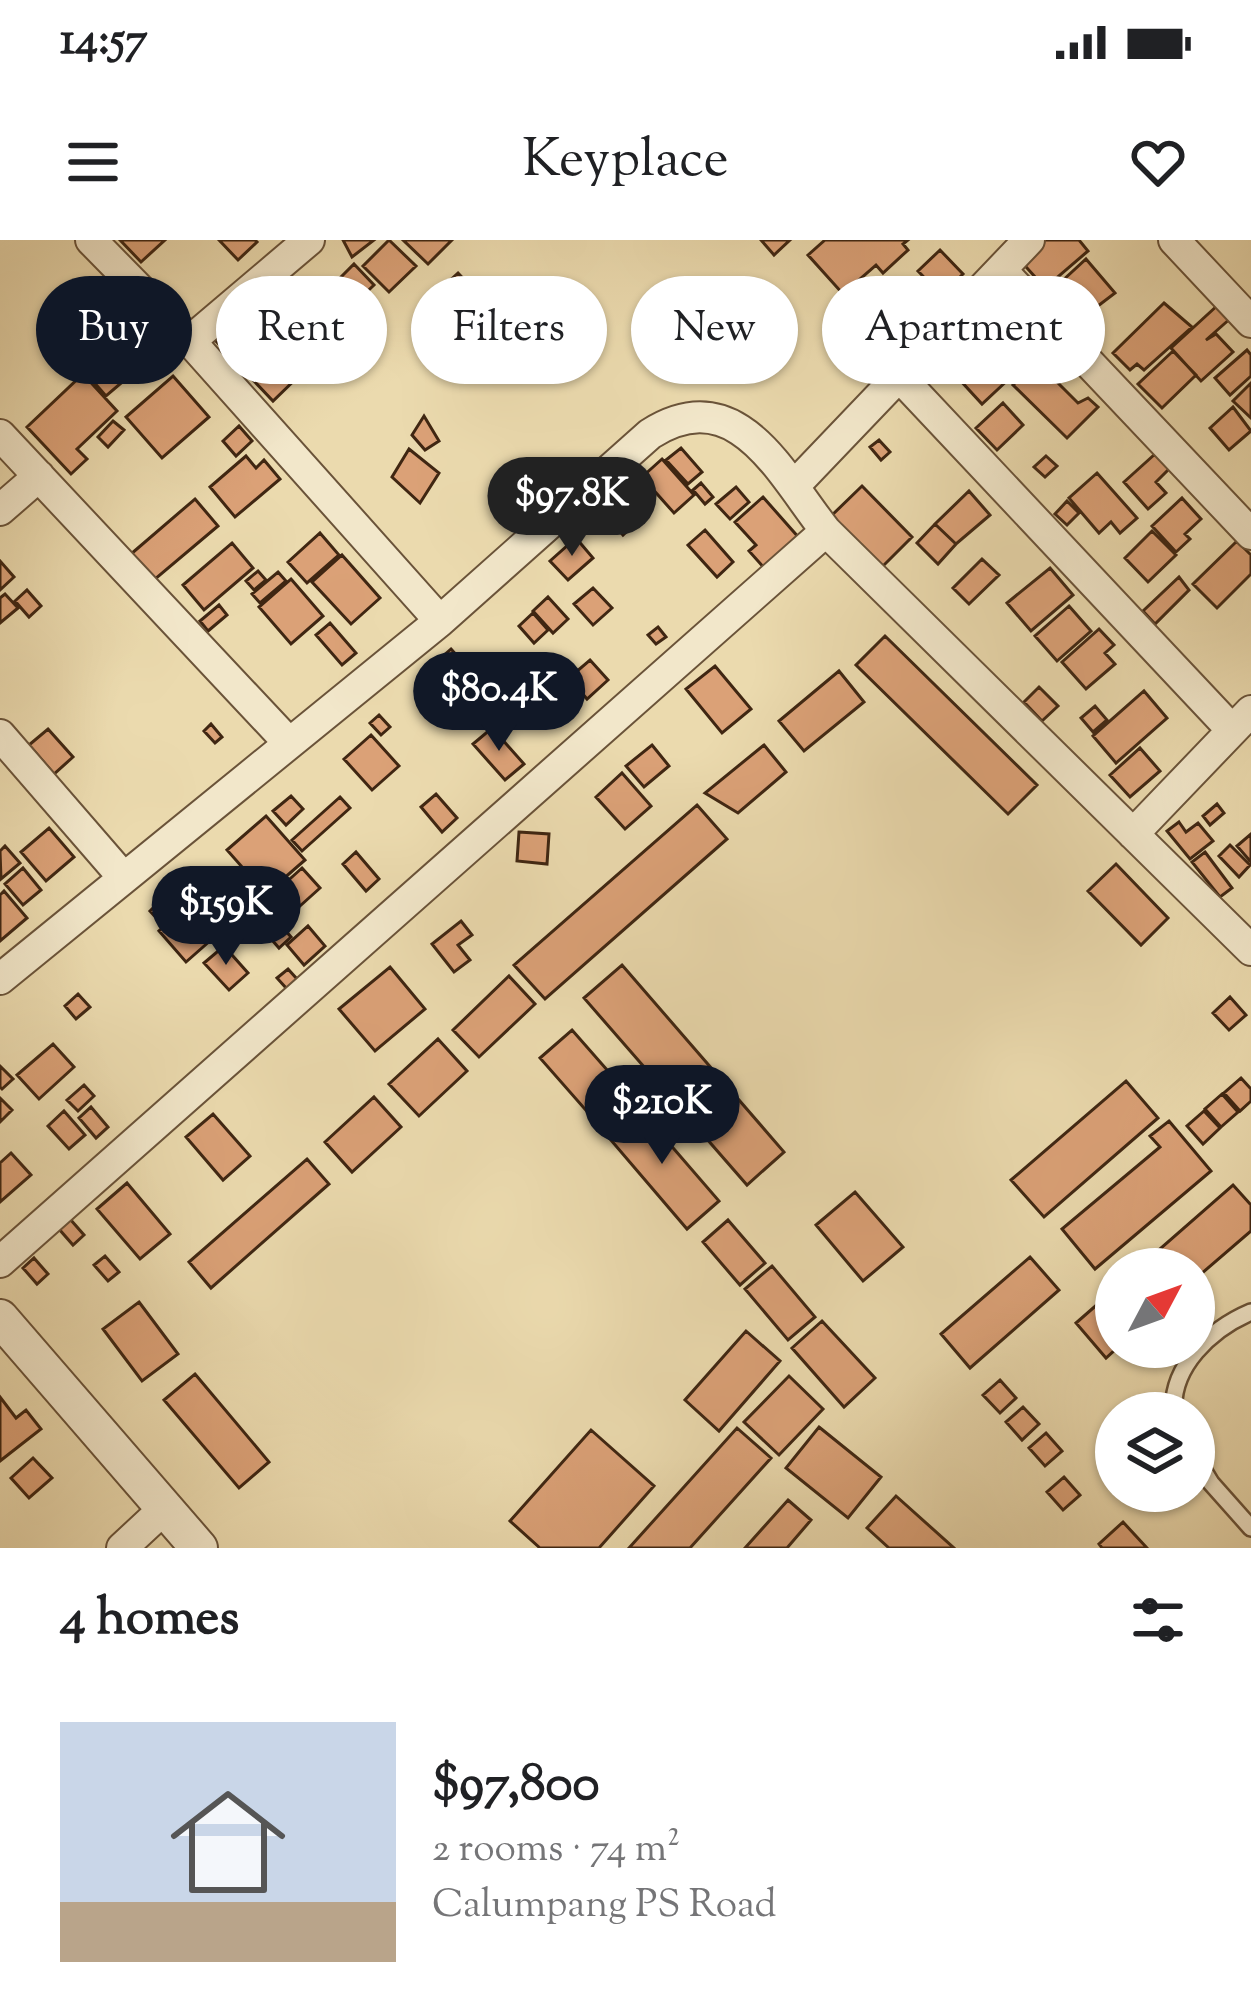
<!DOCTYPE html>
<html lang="en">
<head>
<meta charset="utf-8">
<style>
	:root { --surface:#fff; --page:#f6f6f6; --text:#202124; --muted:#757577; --line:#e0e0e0; --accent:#111827 }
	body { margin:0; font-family:"Sorts Mill Goudy",serif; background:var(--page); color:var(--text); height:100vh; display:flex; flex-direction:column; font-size:45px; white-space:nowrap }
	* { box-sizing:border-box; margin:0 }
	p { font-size:39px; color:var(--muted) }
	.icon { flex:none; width:66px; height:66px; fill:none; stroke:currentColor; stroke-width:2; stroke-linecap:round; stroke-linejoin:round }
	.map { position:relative; height:1308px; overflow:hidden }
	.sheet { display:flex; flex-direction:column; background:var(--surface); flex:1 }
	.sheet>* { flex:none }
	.hud { position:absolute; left:36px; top:36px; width:1179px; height:108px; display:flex; gap:24px }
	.needle { width:78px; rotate:49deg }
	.fabs { position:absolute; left:1095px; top:1008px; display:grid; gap:24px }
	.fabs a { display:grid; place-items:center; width:120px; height:120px; border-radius:50%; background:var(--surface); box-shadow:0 3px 9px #0004; font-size:60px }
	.price { position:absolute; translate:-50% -102px; padding:0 27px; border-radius:42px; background:var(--accent); color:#fff; font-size:39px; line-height:78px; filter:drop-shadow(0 3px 6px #0008) }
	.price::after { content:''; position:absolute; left:50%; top:72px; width:36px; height:27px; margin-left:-18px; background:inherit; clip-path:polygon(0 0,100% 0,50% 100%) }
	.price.active { background:#222; color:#fff }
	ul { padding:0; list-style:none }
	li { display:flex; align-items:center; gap:36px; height:300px; padding:0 60px }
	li+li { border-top:3px solid var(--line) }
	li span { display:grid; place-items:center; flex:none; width:336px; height:240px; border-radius:0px; color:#555 }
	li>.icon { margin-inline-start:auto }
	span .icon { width:144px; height:144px; fill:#fffc; stroke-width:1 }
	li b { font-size:51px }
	h2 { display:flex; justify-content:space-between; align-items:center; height:144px; padding:0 60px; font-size:51px }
	.chip { padding:0 42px; border-radius:54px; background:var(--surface); box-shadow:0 3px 9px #0004; font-size:42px; line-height:108px }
	.chip.active { background:var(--accent); color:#fff }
	.status { display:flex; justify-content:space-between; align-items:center; height:84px; padding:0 60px; background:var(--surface); direction:ltr }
	.status svg { height:33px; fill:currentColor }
	header { display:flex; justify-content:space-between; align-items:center; height:156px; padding:0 60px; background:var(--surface); font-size:54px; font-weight:600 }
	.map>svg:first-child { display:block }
</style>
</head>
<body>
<div class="status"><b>14:57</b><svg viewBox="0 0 49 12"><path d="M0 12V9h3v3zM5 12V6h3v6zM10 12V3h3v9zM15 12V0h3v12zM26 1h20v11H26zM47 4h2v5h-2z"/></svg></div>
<header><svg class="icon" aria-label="menu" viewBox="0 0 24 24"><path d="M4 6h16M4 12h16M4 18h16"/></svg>Keyplace<svg class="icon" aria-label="heart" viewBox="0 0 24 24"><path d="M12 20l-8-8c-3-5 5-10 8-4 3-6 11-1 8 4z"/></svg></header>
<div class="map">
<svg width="1251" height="1308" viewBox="0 0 1251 1308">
	<rect width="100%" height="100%" fill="#ebdaae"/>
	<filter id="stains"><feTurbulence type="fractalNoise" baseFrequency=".00167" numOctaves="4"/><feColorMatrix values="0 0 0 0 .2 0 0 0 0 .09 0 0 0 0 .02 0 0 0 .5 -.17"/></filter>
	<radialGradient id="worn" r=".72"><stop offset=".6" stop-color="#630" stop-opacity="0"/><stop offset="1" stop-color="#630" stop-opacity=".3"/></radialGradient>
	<path fill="#dba177" stroke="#3f2612" stroke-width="3" d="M120,0H165L141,22Z
		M219,0H255L257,2L238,20Z
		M343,0H374L352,17Z
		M389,0L416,26L389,52L363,26Z
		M403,0H452L428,24Z
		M761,0H790L774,15Z
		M825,0H908L903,4L908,10L883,33L876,25L843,54L808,15Z
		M1039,0H1079L1088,11L1045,48L1018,18Z
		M940,10L963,34L941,55L918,31Z
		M1086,19L1115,53L1073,85L1047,55Z
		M354,24L374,45L354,64L335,43Z
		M458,33L487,64L475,75L446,44Z
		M98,50L126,83L74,128L46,96Z
		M313,61L344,96L323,115L292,80Z
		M1164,63L1192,87L1144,130L1137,124L1130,130L1113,113Z
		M1219,64L1232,77L1206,100L1216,94L1233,112L1201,141L1171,108Z
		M248,68L307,128L273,161L215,100Z
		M1055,102L1073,120L1054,139L1078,163L1088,158L1098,167L1067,198L1013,145Z
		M161,106L172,116L157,132L146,123Z
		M1247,110L1251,115V136L1230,155L1215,138Z
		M988,111L1011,137L982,164L959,139Z
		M1173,111L1196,135L1162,168L1138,144Z
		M106,114L127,138L106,156L85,132Z
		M83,134L117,171L77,209L87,219L71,234L27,187Z
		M173,136L209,177L162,218L126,177Z
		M1251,143V178L1233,161Z
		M1003,163L1023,185L997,210L976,188Z
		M1233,167L1251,191L1229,210L1210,188Z
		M424,176L439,201L425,210L412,195Z
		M113,181L124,190L108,207L98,197Z
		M239,186L252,201L236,216L223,201Z
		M879,200L890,212L881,220L870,207Z
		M681,208L702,232L688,244L666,220Z
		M409,209L439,233L420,263L392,237Z
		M1155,214L1169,229L1156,242L1166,253L1148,269L1124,242Z
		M246,216L256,228L264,220L280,239L235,277L210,247Z
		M1046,216L1057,226L1045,237L1034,227Z
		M662,219L694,255L674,273L642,237Z
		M1097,233L1137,278L1120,293L1111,282L1099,293L1069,258Z
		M701,243L713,257L705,264L693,250Z
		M862,246L912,297L879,330L828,279Z
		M736,247L749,262L730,279L716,264Z
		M969,251L990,275L956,304L935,284Z
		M763,257L800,299L766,330L749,311L756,305L735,282Z
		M1182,258L1201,279L1185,294L1190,299L1176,312L1152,286Z
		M195,259L218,286L154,340L131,314Z
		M1067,261L1079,273L1067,285L1055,274Z
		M620,267L635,284L623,295L608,277Z
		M935,284L956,304L938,324L917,303Z
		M705,290L733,322L717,337L688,305Z
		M1152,291L1176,315L1148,342L1125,318Z
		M320,293L339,315L307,343L288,322Z
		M576,298L593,318L568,340L550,321Z
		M1237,301L1251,315V334L1217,368L1193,344Z
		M232,303L253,328L204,370L183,345Z
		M342,315L380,358L351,384L312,342Z
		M982,319L999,335L969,364L953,348Z
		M0,321L14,337L0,350Z
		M1050,328L1073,355L1031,391L1007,363Z
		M258,331L266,340L254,350L246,341Z
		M278,332L286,341L260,363L252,354Z
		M1179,337L1189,350L1155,384L1143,371Z
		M291,339L323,376L291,404L259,367Z
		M593,348L612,368L593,385L574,364Z
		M27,350L41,366L29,377L15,361Z
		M5,354L18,368L0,383V358Z
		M548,357L568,379L553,393L533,371Z
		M219,365L227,375L208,391L200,381Z
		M1069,366L1091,391L1057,421L1035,396Z
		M533,373L548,390L534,403L519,386Z
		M330,383L356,413L342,425L316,395Z
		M658,387L666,397L656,404L648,395Z
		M1099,389L1114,405L1105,413L1115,424L1086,449L1062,422Z
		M885,396L1037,545L1008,574L856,425Z
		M451,409L485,447L459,471L425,432Z
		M590,420L608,440L587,459L569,438Z
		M715,426L751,469L722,493L686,449Z
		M839,431L864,462L804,511L779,481Z
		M1039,447L1058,466L1042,481L1024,462Z
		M1144,451L1167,478L1116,523L1093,496Z
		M1095,466L1107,480L1093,492L1081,478Z
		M379,475L390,487L381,495L370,483Z
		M211,484L222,497L215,503L204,491Z
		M492,488L524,524L505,540L473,504Z
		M48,489L73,517L54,534L29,505Z
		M371,495L399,526L372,550L344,519Z
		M652,505L669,526L644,547L626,526Z
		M764,505L786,532L738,573L705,553Z
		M1140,508L1160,531L1130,557L1110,535Z
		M622,533L651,566L625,589L596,557Z
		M436,554L457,578L442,592L421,567Z
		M291,556L303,569L286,585L273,571Z
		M340,557L350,568L302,611L292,600Z
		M1217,564L1224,573L1210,585L1203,576Z
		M697,565L727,599L545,759L514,725Z
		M266,576L305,620L266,654L227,610Z
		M1179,582L1186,592L1198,583L1213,601L1190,619L1167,591Z
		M49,588L74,617L46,641L21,612Z
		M519,592L549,594L547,624L517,621Z
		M1251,594V622L1237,606Z
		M1230,605L1250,625L1239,637L1219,616Z
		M5,606L20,623L1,639L0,611Z
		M356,612L379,639L366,651L343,624Z
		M1205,612L1232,648L1220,657L1192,622Z
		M1116,624L1168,678L1141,705L1088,651Z
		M23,628L41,650L23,665L5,644Z
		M302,628L320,648L300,666L282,646Z
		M187,636L210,662L189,681L178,668L171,674L159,661Z
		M219,638L246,669L186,722L159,691L179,673L190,686L215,664L204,651Z
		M4,651L27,678L0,701V655Z
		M158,663L168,674L160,682L150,671Z
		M461,681L472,695L458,705L470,720L454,732L432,704Z
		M278,682L291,697L279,708L266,693Z
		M308,686L325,706L304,725L287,705Z
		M224,706L248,733L229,750L204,723Z
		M622,725L784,912L747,945L584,758Z
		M390,727L425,769L375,811L339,769Z
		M288,729L297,739L287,749L277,738Z
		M509,736L535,764L479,817L453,790Z
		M78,754L90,767L76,779L65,766Z
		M1230,757L1246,775L1229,790L1213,773Z
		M572,790L630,856L598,884L540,818Z
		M438,799L467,831L419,876L389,844Z
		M53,804L74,827L39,859L17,835Z
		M0,826L13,839L2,849L0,847Z
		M1241,838L1251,849V861L1240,871L1224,853Z
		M1126,841L1158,878L1044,977L1011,940Z
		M84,845L94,856L78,871L67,860Z
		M1222,854L1238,872L1221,887L1205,869Z
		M374,857L401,887L352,932L325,902Z
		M0,858L12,870L0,882Z
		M636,865L719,961L687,989L604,892Z
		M91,867L108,887L96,898L79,878Z
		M64,871L85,895L69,909L48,886Z
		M1204,871L1220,888L1203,904L1187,886Z
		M213,874L250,916L223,940L186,897Z
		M1169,881L1211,931L1095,1029L1062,989L1160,907L1150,896Z
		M11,913L31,935L0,962V923Z
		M307,919L329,944L211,1048L189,1022Z
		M127,943L170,994L140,1019L97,969Z
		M1233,945L1251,965V991L1194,1040V1029H1137Z
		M855,952L903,1007L863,1041L816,985Z
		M70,979L84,995L73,1005L59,989Z
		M728,980L765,1023L740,1045L703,1002Z
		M105,1016L119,1032L108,1041L94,1025Z
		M1030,1017L1059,1050L970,1128L941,1094Z
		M34,1018L48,1034L37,1044L23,1028Z
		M772,1026L815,1077L788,1100L745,1049Z
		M1116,1048L1118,1107L1106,1118L1076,1083Z
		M139,1062L178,1114L142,1141L103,1089Z
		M822,1081L875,1138L844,1167L792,1108Z
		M746,1091L780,1121L719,1191L685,1160Z
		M195,1134L269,1222L239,1248L164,1160Z
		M789,1136L823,1169L779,1215L744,1182Z
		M1000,1140L1016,1158L1000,1173L983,1155Z
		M0,1157L16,1178L26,1170L41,1189L0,1221Z
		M1023,1167L1039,1184L1022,1200L1006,1182Z
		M819,1187L881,1237L848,1278L786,1228Z
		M737,1188L771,1218L690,1308H629Z
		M591,1190L654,1246L599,1308H540L510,1281Z
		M1046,1193L1062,1211L1045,1226L1029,1208Z
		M33,1218L52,1238L29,1258L11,1238Z
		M1064,1237L1080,1255L1063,1270L1047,1252Z
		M896,1256L954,1308H889L867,1288Z
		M788,1260L811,1280L787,1308H745Z
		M1123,1282L1147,1308H1102L1099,1304Z"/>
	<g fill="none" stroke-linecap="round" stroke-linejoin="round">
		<g stroke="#6a5339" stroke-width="20">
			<path id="service" d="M1174,1173C1170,1127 1211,1089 1251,1072
				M1194,1215L1211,1243L1251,1288"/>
		</g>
		<g stroke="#6a5339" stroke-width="34">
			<path id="minor" d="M91,0L190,101L440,381
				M1174,0L1251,82
				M1002,31L1251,294
				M190,101L309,0
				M899,136L1232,490
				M0,195L289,503
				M794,246L1029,0
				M0,270L39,236
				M0,495L123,637
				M1133,594L1251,471
				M0,739L440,381L650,194C737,139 780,233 826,291L1251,710
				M0,1022L826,291
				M122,1308L165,1268"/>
		</g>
		<g stroke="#6a5339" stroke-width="40">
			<path id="tertiary" d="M0,1078L199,1308"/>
		</g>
		<use href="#service" stroke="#f2e7ca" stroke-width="15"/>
		<use href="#minor" stroke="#f2e7ca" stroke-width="30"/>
		<use href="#tertiary" stroke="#f2e7ca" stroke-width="36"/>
	</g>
	<rect width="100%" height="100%" filter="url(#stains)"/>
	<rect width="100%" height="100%" fill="url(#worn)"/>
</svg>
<div class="fabs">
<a><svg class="needle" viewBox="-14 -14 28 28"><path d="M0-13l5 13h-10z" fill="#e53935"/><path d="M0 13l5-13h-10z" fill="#757577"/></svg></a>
<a><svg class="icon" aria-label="layers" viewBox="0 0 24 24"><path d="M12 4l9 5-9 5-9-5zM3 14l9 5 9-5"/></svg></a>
</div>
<b class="price active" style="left:572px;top:319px">$97.8K</b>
<b class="price" style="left:499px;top:514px">$80.4K</b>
<b class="price" style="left:226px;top:728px">$159K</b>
<b class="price" style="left:662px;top:927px">$210K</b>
<div class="hud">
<a class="chip active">Buy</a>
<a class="chip">Rent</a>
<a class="chip">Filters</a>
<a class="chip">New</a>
<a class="chip">Apartment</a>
</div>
</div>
<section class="sheet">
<h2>4 homes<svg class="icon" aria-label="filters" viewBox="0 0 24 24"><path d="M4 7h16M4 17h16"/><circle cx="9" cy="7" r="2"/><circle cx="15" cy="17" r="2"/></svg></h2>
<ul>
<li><span style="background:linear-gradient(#c9d6e8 75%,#b9a48a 0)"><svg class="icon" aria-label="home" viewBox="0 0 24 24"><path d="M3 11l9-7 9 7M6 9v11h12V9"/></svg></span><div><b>$97,800</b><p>2 rooms · 74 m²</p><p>Calumpang PS Road</p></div></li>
</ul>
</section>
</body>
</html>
